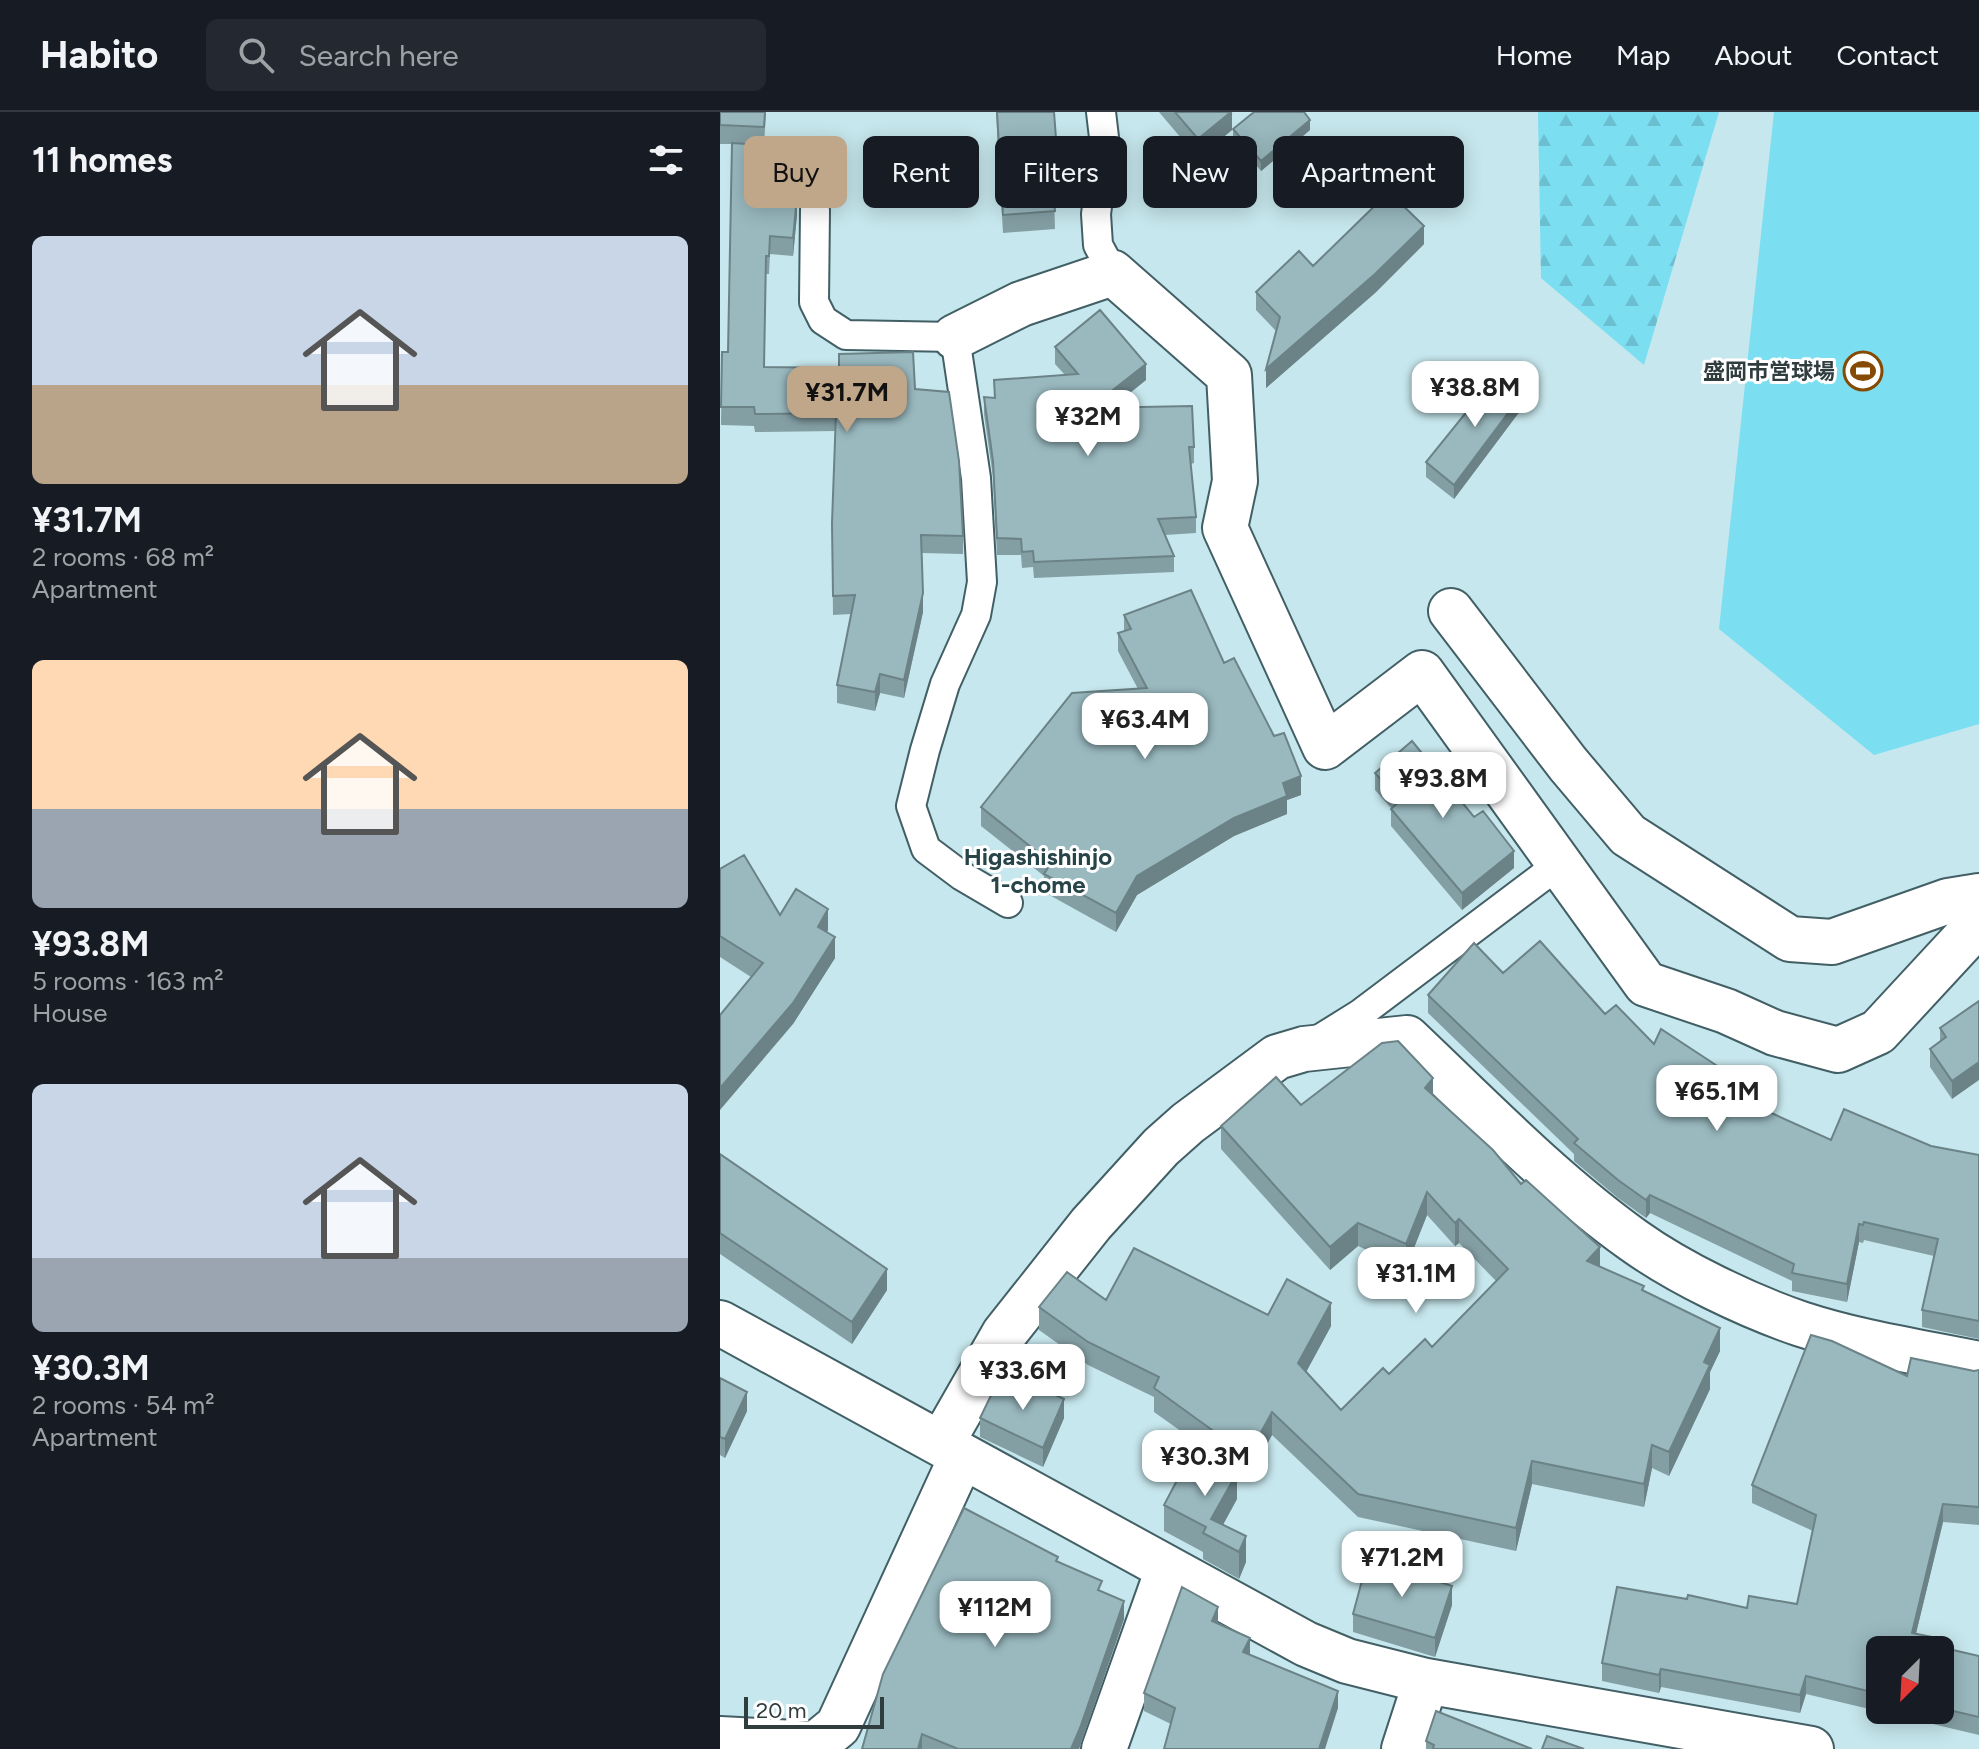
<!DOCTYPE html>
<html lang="en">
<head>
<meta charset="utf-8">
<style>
	:root { --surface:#171b24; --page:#242831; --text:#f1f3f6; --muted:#9ea1a6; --line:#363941; --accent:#c0a789 }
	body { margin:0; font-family:Figtree,"Noto Sans JP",sans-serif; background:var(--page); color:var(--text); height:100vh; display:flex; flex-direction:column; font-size:30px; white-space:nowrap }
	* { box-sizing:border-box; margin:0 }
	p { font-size:26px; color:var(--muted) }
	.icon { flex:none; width:44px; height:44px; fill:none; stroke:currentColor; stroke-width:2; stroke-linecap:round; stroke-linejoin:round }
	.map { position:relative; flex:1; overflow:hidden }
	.sheet { display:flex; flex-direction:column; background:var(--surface); width:720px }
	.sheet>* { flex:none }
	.banner { position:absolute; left:24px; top:24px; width:760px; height:72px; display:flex; gap:16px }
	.needle { width:52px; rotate:204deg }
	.tools { position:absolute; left:1146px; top:1524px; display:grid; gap:16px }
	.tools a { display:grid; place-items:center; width:88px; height:88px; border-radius:12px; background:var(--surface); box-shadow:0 4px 20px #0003; font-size:40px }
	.scale { position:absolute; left:24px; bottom:20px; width:140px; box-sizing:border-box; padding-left:8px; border:4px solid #303d3f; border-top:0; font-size:22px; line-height:28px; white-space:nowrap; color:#303d3f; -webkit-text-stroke:6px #fff; paint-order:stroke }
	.price { position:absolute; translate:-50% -68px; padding:0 18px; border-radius:16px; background:#fff; color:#222; font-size:26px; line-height:52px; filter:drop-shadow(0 2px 4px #0008) }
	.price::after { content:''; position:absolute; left:50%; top:48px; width:24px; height:18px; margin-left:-12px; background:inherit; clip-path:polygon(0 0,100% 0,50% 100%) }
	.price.selected { background:var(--accent); color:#111 }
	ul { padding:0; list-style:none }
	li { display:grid; align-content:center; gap:16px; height:424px; padding:0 32px }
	li span { display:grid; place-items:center; height:248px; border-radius:12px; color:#555 }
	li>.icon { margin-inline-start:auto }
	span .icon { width:144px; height:144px; fill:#fffc; stroke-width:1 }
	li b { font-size:34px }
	h2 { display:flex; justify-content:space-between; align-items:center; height:96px; padding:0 32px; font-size:34px }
	.chip { padding:0 28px; border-radius:12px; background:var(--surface); box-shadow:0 4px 20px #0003; font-size:28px; line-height:72px }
	.chip.selected { background:var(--accent); color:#111 }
	header { display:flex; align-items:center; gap:48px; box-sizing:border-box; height:112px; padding:0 40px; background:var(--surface); border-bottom:2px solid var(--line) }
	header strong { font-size:38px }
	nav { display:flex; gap:44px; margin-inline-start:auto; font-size:28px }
	.search { width:560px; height:72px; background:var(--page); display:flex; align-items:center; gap:20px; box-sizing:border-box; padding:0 28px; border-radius:12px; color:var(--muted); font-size:30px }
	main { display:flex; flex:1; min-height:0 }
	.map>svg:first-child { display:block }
</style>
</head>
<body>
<header>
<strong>Habito</strong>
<div class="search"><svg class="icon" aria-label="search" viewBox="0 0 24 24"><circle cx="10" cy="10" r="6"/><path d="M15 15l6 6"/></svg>Search here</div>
<nav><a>Home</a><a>Map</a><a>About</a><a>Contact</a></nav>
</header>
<main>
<section class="sheet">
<h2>11 homes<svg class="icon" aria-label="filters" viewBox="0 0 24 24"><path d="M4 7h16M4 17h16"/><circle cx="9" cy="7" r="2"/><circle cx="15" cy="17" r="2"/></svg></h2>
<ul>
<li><span style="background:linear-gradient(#c9d6e8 60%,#b9a48a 0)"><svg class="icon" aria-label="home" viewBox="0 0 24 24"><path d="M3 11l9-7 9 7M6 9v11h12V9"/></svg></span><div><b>¥31.7M</b><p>2 rooms · 68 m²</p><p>Apartment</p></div></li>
<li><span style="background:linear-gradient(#ffd9b3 60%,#9aa5b1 0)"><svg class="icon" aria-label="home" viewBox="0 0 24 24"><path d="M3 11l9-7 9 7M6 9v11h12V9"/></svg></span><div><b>¥93.8M</b><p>5 rooms · 163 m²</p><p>House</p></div></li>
<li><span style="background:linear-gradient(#c9d6e8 70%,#9aa5b1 0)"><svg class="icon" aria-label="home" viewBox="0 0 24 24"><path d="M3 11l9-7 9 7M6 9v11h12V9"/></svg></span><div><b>¥30.3M</b><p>2 rooms · 54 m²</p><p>Apartment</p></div></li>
</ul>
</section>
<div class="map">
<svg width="1259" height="1637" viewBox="0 0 1259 1637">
	<defs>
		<pattern id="forest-firs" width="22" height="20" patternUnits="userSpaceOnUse" patternTransform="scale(2)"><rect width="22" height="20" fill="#7bdef1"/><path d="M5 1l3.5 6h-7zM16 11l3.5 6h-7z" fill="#6bbfd0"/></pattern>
	</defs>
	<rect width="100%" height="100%" fill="#c6e7ed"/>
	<path fill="#7bdef1" d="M1054,0H1259V612L1154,643L999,517Z"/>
	<path fill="url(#forest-firs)" d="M818,0H999L924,253L821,166Z"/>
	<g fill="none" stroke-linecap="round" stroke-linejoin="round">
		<g stroke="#425f65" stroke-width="32">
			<path id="service" d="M381,0L385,34L376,102L378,133L393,161
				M95,98L94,190L103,208L126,223L235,225L256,366L262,470L256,503L225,572L205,638L191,694L206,737L242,764L288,791
				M595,930L640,902L838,753"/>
		</g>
		<g stroke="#425f65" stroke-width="48">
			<path id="minor" d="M235,225L301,192L393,161L509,263L515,369L505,416L605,635L702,561L926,872L1006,899L1055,921L1118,938L1158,920L1259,811
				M731,499L848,652L908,723L1070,827L1112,830L1228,789L1259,784
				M0,1211L586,1532L627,1549L706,1569L1091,1637
				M221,1332L284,1222L371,1112L441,1035L468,1011L557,945L584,937L687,926C760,995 831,1069 913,1128C959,1161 1028,1194 1081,1212C1139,1231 1200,1240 1259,1252
				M0,1627L96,1632L118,1614L242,1344
				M384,1637L448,1457
				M684,1637L706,1569"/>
		</g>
		<use href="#service" stroke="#fff" stroke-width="28"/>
		<use href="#minor" stroke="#fff" stroke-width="44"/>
	</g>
	<path fill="#849fa4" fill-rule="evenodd" d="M0,0H46L44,33L76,54L73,84L77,103L73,144L50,142L49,162H46L44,255L195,277L243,424V442L202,441L203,500L184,586L160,581L155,599L117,591V573L131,502L113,503L112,411L116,319L35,320L34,314L1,313L2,240H8L12,32H0Z
		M276,0H334L339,66V84H334L335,117L283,121Z
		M439,0H512V18L478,46Z
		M513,17L590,18L541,59L513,26Z
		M704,132L655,181L546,276L556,219L536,198V180L593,154Z
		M335,235L426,268L392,296L474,335V351L471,352L476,405V421L445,423L454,444V460L314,466L313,455L302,456L301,443H277L273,365L264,302V285L274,286V268L345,263L335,252Z
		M803,295L734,387L706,365V350Z
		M404,503L504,551L581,683L567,688V702L514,724L417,783L396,820L324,780V764L261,714V695L418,577L398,539V521L404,519Z
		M655,661L794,756L742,798L671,714V696L655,678Z
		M0,757L60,803L108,818L107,820L115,846L73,912L31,865L0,845Z
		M783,861L885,902L1005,976L1004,979L1111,1028L1211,1034L1259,1043V1227L1202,1215V1198L1214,1144L1144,1128L1143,1131L1139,1130L1127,1190L1072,1179V1169L930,1101L926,1106L898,1086L854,1049V1042L708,901V883Z
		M1259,889L1232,987L1210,955V937L1220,929V916Z
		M713,984L801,1072L880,1155L924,1179L1000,1239L990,1260V1277L949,1364L932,1356L924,1395L812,1372L796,1439L638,1405L552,1323L528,1367L434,1300V1285L368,1253L319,1218V1195L386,1188L548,1203L611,1214L586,1260L621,1298L669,1262L712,1235L776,1169L739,1131L735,1134L707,1103L686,1156L638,1134L610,1158L501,1037V1014L581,993Z
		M0,1042L167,1178L132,1232L0,1142Z
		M1259,1258V1413L1223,1410L1196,1521L1222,1536L1259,1544V1623L1086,1582L1080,1601L941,1575L939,1581L882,1569V1551L967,1487L1027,1496L1077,1492L1093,1419L1032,1391V1373L1187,1264ZM1160,1538H1220V1598H1160Z
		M0,1266L27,1299L5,1346L0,1343Z
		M260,1306H344L323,1355L260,1325Z
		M517,1387L503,1413L526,1450L519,1467L483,1447V1440L444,1419V1393Z
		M338,1449L382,1480L404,1507L359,1637H142Z
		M732,1493L715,1545L633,1520V1502Z
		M498,1512L530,1542L618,1596L451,1612L424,1599V1581Z
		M706,1629L812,1637H706Z"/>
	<path fill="#6b8286" d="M512,0V18L478,46V27Z
		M590,8V18L541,59V49Z
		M76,35V54L71,103V84Z
		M77,85V103L73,144V126Z
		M704,114V132L655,181L546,276V257Z
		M426,252V268L370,312V296Z
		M803,281V295L734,387V373Z
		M203,481V500L184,586V568Z
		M160,562V581L155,599V580Z
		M581,664V683L567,688V702L514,724L417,783L396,820V801L417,764L563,671Z
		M794,739V756L742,798V781Z
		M108,797V818L98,836V815Z
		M115,825V846L73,912L0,998V976Z
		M1259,950V968L1232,987V969Z
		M1005,959V976L996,994V976Z
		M713,966V990L705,976Z
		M707,1080V1103L686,1156V1132Z
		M930,1083V1101L926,1106V1088Z
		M739,1107V1131L735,1134V1111Z
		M638,1111V1134L610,1158V1135Z
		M1139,1112V1130L1127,1190V1172Z
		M880,1135V1158L867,1149Z
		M167,1157V1178L132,1232V1210Z
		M611,1191V1214L578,1275V1251Z
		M1000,1216V1239L990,1260V1277L949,1364V1340L984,1250Z
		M27,1280V1299L5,1346V1327Z
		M344,1287V1306L323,1355V1336Z
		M552,1300V1323L528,1367V1344Z
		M932,1333V1356L924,1395V1372Z
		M812,1349V1372L796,1439V1416Z
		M517,1361V1387L495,1427L491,1407Z
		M1223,1392V1410L1192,1538V1521Z
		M526,1424V1450L519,1467V1440Z
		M732,1474V1493L715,1545V1526Z
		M404,1489V1507L360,1634L359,1637H351Z
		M498,1495V1512L492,1509Z
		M530,1526V1544L523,1540Z
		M941,1557V1575L939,1581V1563Z
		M1086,1564V1582L1080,1601V1583Z
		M618,1579V1596L605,1637H599Z
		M202,1622V1637H198Z"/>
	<path fill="#99b9bf" stroke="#6b8286" stroke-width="2" d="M0,0H45L44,15L0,13Z
		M277,0H334L339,66H332L335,99L283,103Z
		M455,0H511L478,27Z
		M534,0H584L590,8L541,49L513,17Z
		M12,31L76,35L71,84L77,85L73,126L50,124L49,144H46L44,255L119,256V242L193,240L195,277L229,280L239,349L243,424L201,423L203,481L184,568L160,562L155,580L117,573L135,483L113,484L112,411L116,301L35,302L34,295H1L2,240H8Z
		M669,80L704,114L655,162L546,257L560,205L536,180L579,139L593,154Z
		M380,198L426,252L370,296L472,294L474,335H469L476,405L438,407L454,444L314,450L313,439L302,440L301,427L277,426L273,349L264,285L275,286L274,268L358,262L335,235Z
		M778,261L803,281L734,373L706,350Z
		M471,478L504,551L514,546L554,624L564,621L581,664L563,671L567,684L514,706L417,764L396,801L324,762L331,751L261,695L352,581L427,576L398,521L411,517L404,503Z
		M692,629L754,705L763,699L794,739L742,781L671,697L680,689L655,661Z
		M24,743L60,803L76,777L108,797L98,815L115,825L73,891L0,976V903L43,851L0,824V757Z
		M820,829L885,902L896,893L934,932L941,917L1005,959L996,976L1111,1028L1124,997L1211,1034L1259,1043V1209L1202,1198L1218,1127L1144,1110L1143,1113L1139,1112L1127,1172L1072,1161L1074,1152L930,1083L926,1088L898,1068L854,1031L858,1027L708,883L754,831L783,861Z
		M1259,889V950L1232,969L1210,937L1226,925L1220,916Z
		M678,929L713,966L705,976L773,1038L801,1072L806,1068L880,1135L867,1149L924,1174L922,1178L1000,1216L984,1250L990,1253L949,1340L932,1333L924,1372L812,1349L796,1416L638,1382L552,1300L528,1344L434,1276L439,1265L368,1230L319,1195L347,1160L386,1188L414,1136L548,1203L567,1167L611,1191L578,1251L621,1298L663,1256L669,1262L705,1227L712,1235L788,1157L739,1107L735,1111L707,1080L686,1132L638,1111L610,1135L501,1014L556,965L581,993L662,931Z
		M0,1042L167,1157L132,1210L0,1121Z
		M1091,1223L1112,1229L1187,1264L1191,1246L1254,1259L1259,1258V1395L1223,1392L1192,1521L1222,1527L1220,1535L1259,1544V1605L1220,1596V1538H1160V1582L1086,1564L1080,1583L941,1557L939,1563L882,1551L897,1475L967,1487L968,1483L1027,1496L1029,1484L1077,1492L1096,1403L1032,1373Z
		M0,1266L27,1280L5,1327L0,1325Z
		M278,1269L304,1281L309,1271L344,1287L323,1336L260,1306Z
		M472,1340L517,1361L491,1407L526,1424L519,1440L483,1421L486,1415L444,1393Z
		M244,1396L338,1445L336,1449L382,1469L378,1478L404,1489L360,1616L351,1637H238L202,1622L198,1637H142L163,1562Z
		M648,1446L732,1474L715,1526L633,1502Z
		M462,1475L498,1495L492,1509L530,1526L523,1540L618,1579L599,1637H444L455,1596L424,1581Z
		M716,1599L812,1637H713L714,1633L706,1629Z
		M827,1624L864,1637H822Z"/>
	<defs>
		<g id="stadium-ring" transform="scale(2)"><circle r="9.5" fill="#fff" stroke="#854a03" stroke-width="1.5"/><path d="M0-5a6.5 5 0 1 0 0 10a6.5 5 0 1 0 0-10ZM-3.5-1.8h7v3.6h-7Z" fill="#854a03"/></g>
	</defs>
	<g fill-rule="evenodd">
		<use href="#stadium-ring" x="1143" y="259"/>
	</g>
	<g text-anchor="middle" stroke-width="6" stroke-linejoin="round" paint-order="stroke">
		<g font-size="22" font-weight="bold" fill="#303d3f" stroke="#fff" text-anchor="end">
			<text x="1115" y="267">盛岡市営球場</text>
		</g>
		<g font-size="24" font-weight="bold" fill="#274449" stroke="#fff">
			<text x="318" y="753">Higashishinjo<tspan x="318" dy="28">1-chome</tspan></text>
		</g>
	</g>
</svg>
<div class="tools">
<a><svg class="needle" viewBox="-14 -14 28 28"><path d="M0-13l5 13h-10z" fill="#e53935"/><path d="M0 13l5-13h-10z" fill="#9ea1a6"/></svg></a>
</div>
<div class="scale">20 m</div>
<b class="price" style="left:755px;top:317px">¥38.8M</b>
<b class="price selected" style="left:127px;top:322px">¥31.7M</b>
<b class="price" style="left:368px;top:346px">¥32M</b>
<b class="price" style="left:425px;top:649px">¥63.4M</b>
<b class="price" style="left:723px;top:708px">¥93.8M</b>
<b class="price" style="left:997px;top:1021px">¥65.1M</b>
<b class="price" style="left:696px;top:1203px">¥31.1M</b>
<b class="price" style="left:303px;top:1300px">¥33.6M</b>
<b class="price" style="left:485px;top:1386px">¥30.3M</b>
<b class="price" style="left:682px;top:1487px">¥71.2M</b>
<b class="price" style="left:275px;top:1537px">¥112M</b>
<div class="banner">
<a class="chip selected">Buy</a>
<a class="chip">Rent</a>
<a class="chip">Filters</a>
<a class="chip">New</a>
<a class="chip">Apartment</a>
</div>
</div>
</main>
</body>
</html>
